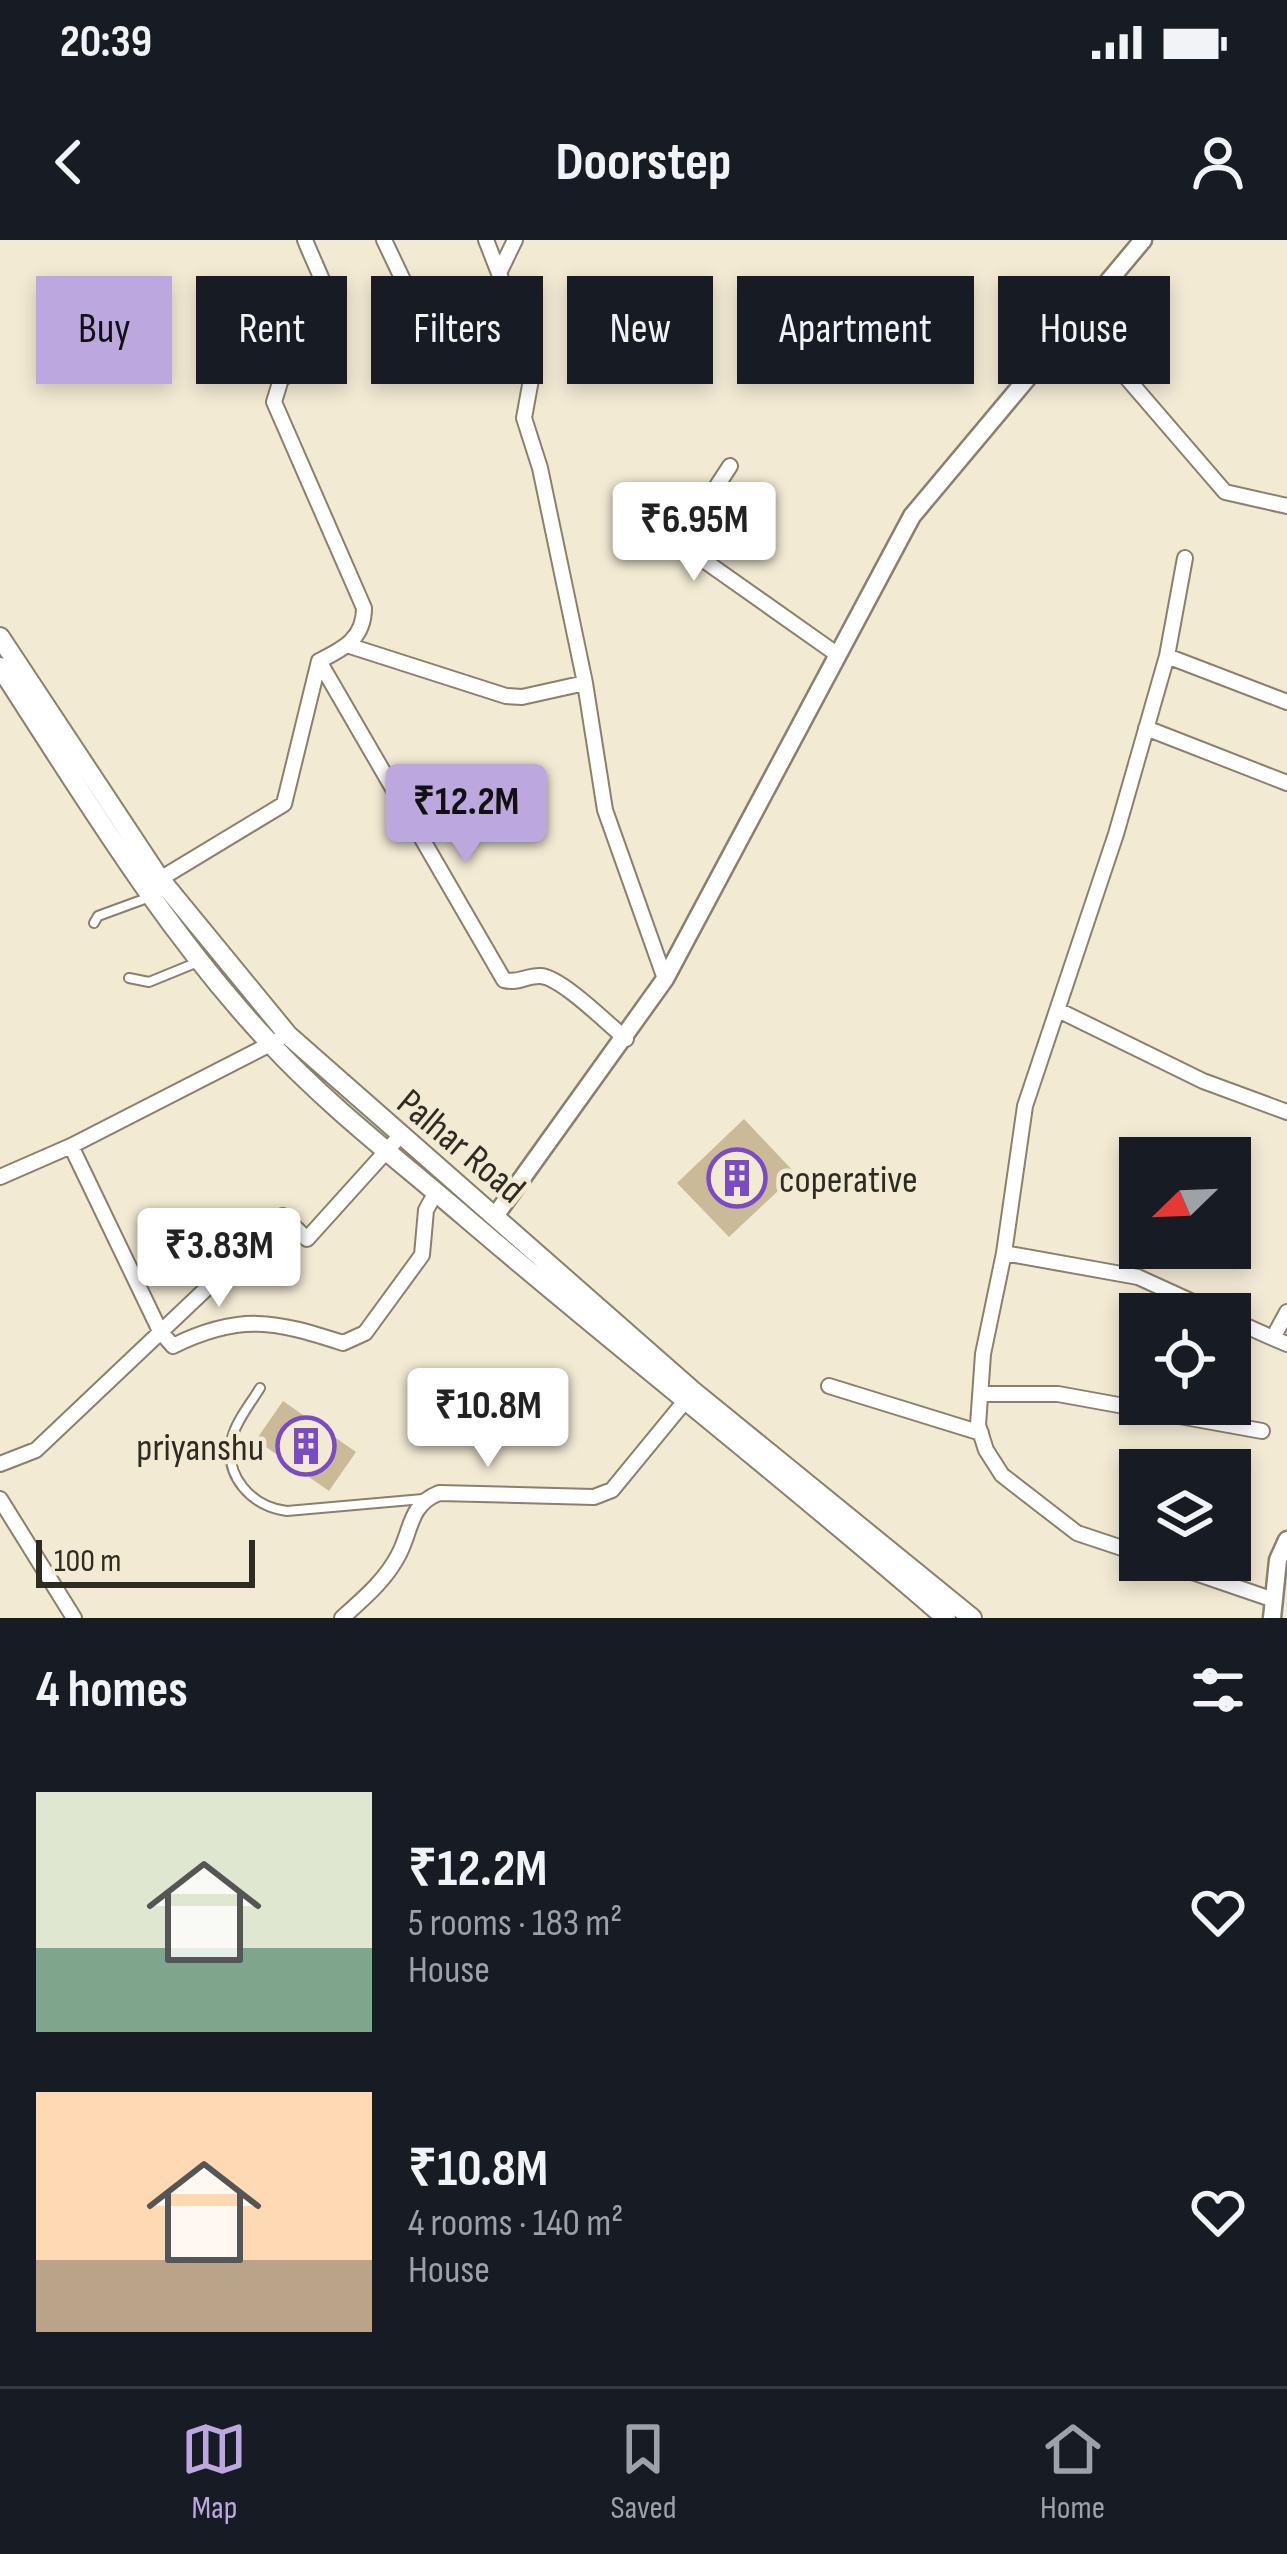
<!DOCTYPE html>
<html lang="en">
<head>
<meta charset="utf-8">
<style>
	:root { --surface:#171b24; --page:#242831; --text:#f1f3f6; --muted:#9ea1a6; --line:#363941; --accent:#bca7df }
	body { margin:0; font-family:"Sofia Sans Condensed",sans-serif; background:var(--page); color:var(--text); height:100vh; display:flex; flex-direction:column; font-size:45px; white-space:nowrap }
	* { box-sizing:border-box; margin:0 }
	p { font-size:39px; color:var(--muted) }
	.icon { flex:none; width:66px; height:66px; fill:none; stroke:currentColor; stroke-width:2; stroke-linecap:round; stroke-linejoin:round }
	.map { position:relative; height:1378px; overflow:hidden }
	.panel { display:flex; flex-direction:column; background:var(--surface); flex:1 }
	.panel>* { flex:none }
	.hud { position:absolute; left:36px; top:36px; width:1215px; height:108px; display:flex; gap:24px }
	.needle { width:78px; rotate:247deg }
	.tools { position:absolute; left:1119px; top:897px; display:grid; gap:24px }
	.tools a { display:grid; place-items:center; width:132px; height:132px; border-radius:0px; background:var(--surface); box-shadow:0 6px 18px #0003; font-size:60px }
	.scale { position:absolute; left:36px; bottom:30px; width:219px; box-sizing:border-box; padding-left:12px; border:6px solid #2e2b23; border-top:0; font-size:33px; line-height:42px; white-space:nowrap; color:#2e2b23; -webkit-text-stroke:9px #f3ead4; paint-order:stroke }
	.price { position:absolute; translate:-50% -102px; padding:0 27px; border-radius:12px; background:#fff; color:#222; font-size:39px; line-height:78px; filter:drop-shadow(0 3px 6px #0008) }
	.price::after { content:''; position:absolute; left:50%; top:72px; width:36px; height:27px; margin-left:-18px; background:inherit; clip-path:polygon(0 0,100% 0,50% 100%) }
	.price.selected { background:var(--accent); color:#111 }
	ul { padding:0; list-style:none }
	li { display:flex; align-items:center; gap:36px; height:300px; padding:0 36px }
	li span { display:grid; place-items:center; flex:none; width:336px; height:240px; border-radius:0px; color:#555 }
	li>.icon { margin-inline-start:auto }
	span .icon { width:144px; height:144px; fill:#fffc; stroke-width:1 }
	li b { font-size:51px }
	h2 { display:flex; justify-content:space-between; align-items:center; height:144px; padding:0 36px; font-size:51px }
	.chip { padding:0 42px; border-radius:0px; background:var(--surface); box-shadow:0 6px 18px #0003; font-size:42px; line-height:108px }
	.chip.selected { background:var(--accent); color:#111 }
	.status { display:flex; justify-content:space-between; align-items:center; height:84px; padding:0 60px; background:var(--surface); direction:ltr }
	.status svg { height:33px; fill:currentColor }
	header { display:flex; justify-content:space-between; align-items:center; height:156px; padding:0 36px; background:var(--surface); font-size:54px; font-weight:700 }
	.dock { display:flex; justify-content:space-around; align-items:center; height:168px; border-top:3px solid var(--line); background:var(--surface); font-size:33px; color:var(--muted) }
	.dock a { display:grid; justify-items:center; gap:6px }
	.dock .selected { color:var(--accent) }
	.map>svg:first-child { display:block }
</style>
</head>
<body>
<div class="status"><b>20:39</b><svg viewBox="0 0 49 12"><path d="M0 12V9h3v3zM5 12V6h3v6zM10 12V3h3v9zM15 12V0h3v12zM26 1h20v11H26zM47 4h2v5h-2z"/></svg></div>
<header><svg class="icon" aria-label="back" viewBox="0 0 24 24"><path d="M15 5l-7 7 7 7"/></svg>Doorstep<svg class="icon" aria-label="person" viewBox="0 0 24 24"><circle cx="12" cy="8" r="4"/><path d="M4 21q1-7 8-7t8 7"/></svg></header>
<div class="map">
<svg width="1287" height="1378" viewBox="0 0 1287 1378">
	<rect width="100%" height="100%" fill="#f3ead4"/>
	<path fill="#caba98" d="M744,879L796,934L729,997L677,943Z
		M283,1161L356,1212L329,1251L256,1200Z"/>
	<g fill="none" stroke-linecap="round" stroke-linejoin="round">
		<g stroke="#89806d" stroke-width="12">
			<path id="service" d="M94,683L98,676L150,657
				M129,738L149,742L198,722
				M260,1148C251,1163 236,1181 232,1198C223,1236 252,1267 287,1271L423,1259"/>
		</g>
		<g stroke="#89806d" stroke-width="18">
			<path id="minor" d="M384,0L422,80
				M486,0L534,123L524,178L540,228L585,443L605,570L665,739
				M500,31L515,0
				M1076,79L1225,252L1287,266
				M730,226L687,292V302L692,312L838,415
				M350,406L506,456L522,457L585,443
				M1167,416L1287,462
				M319,421L504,740C518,744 527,735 541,736C562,738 608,784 626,799
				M1146,488L1287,543
				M160,639L284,564L319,421C343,409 364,399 364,368L274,162L281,139L333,108C343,75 317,31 305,0
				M1058,770L1203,841L1287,872
				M278,800L71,906L160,1091L173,1106C240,1073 275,1081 343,1103L365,1093L422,1015L426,970L436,952
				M0,937L71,906
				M1004,1013L1138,1037L1219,1074
				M1287,1072L1273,1098L1287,1104
				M1230,1079L1273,1098
				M829,1146L981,1193
				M980,1154H1058L1262,1191
				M0,1224L36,1210L283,976L307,999L399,897
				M0,1259L74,1378
				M1140,1314L1077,1293L1002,1235L986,1210L978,1185L983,1114L1004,1013L1025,866L1116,594L1167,416L1185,318
				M1157,1320L1274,1360
				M342,1378C363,1359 386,1340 399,1314C412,1289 409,1265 439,1253L594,1257L612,1250L690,1155"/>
		</g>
		<g stroke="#89806d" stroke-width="21">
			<path id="tertiary" d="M495,976L665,739L912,276L1143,0
				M1272,1378L1278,1320L1287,1300"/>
		</g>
		<g stroke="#89806d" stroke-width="22">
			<path id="secondary" d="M0,397L160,639L288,795L693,1151L972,1378
				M0,427C84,556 163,689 269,802C328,866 400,921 465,977C624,1113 789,1241 946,1378"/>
		</g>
		<use href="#service" stroke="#fff" stroke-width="8"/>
		<use href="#minor" stroke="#fff" stroke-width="14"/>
		<use href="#tertiary" stroke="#fff" stroke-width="16"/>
		<use href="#secondary" stroke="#fff" stroke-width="18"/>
	</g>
	<defs>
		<g id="building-ring" transform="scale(3)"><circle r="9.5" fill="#f3ead4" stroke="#7b4bc3" stroke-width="1.5"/><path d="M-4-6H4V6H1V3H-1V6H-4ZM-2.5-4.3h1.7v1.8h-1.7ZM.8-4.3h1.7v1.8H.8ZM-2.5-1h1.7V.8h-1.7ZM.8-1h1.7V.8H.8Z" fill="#7b4bc3"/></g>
	</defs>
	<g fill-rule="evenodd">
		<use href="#building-ring" x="737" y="938"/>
		<use href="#building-ring" x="306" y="1206"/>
	</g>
	<g text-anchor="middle" stroke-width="9" stroke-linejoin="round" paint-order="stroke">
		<g font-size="39" fill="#2e2b23" stroke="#f3ead4">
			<text transform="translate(462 905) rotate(40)" y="14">Palhar Road</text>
		</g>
		<g font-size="39" fill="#2e2b23" stroke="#f3ead4" text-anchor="start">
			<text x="779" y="952">coperative</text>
			<text x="264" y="1220" text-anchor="end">priyanshu</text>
		</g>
	</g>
</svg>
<div class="tools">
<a><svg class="needle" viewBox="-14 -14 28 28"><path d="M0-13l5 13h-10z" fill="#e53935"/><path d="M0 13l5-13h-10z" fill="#9ea1a6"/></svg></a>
<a><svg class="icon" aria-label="locate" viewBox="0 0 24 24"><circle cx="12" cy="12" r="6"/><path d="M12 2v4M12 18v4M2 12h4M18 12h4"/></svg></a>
<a><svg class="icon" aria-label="layers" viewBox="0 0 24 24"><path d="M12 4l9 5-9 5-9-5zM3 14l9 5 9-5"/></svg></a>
</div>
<div class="scale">100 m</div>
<b class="price" style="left:694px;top:344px">₹6.95M</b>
<b class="price selected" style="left:466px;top:626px">₹12.2M</b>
<b class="price" style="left:219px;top:1070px">₹3.83M</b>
<b class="price" style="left:488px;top:1230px">₹10.8M</b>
<div class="hud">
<a class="chip selected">Buy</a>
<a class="chip">Rent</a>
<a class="chip">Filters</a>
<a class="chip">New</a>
<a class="chip">Apartment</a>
<a class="chip">House</a>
</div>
</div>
<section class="panel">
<h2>4 homes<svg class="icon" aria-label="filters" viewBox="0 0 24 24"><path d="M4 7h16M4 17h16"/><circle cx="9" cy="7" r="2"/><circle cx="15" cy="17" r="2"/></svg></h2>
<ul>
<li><span style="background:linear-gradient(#dfe7d0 65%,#7fa58c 0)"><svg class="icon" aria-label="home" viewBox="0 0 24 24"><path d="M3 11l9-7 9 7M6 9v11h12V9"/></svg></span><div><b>₹12.2M</b><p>5 rooms · 183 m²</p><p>House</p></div><svg class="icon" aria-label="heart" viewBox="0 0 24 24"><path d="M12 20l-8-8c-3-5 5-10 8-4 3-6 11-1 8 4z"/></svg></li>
<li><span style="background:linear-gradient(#ffd9b3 70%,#b9a48a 0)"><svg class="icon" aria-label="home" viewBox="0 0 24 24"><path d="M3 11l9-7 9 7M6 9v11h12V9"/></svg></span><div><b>₹10.8M</b><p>4 rooms · 140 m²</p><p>House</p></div><svg class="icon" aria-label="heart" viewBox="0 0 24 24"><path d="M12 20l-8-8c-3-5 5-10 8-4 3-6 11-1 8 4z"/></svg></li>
</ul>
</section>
<nav class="dock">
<a class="selected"><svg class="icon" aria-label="map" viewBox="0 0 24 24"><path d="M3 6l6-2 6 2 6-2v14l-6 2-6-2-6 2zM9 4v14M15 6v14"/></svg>Map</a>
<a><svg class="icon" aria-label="saved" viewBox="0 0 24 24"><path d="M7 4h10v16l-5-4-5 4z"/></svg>Saved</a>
<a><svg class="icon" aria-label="home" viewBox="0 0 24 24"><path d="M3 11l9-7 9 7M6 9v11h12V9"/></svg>Home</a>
</nav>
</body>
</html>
